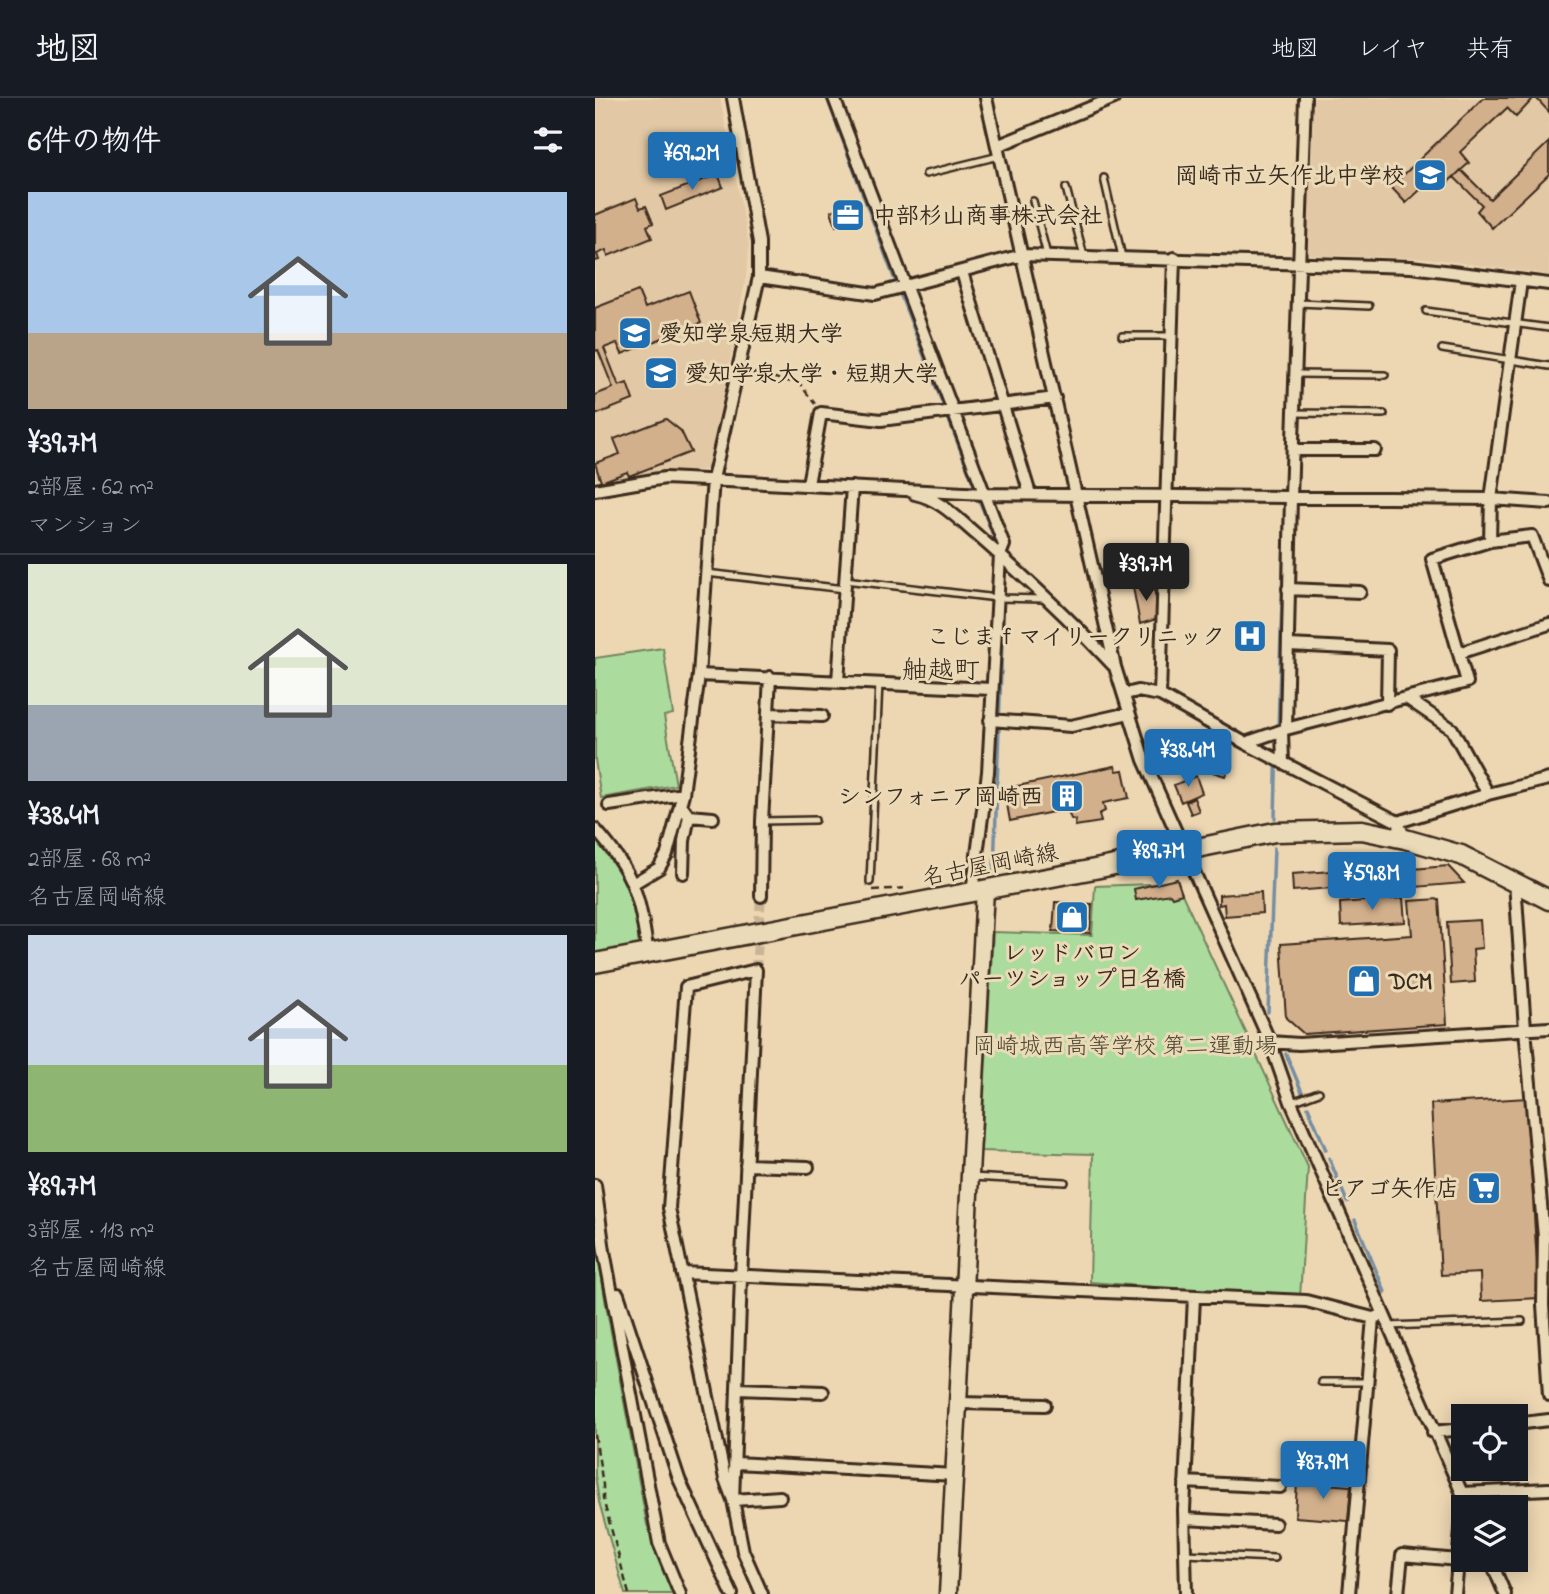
<!DOCTYPE html>
<html lang="ja">
<head>
<meta charset="utf-8">
<style>
	:root { --surface:#171b24; --page:#20242c; --text:#f1f3f6; --muted:#9ea1a6; --line:#363941; --accent:#1f6fb2 }
	body { margin:0; font-family:"Indie Flower","Klee One",sans-serif; background:var(--page); color:var(--text); height:100vh; display:flex; flex-direction:column; font-size:26px; white-space:nowrap }
	* { box-sizing:border-box; margin:0 }
	p { font-size:23px; color:var(--muted) }
	.icon { flex:none; width:38px; height:38px; fill:none; stroke:currentColor; stroke-width:2; stroke-linecap:round; stroke-linejoin:round }
	.map { position:relative; flex:1; overflow:hidden }
	.side { display:flex; flex-direction:column; background:var(--surface); width:595px }
	.side>* { flex:none }
	.fabs { position:absolute; left:856px; top:1306px; display:grid; gap:14px }
	.fabs a { display:grid; place-items:center; width:77px; height:77px; border-radius:0px; background:var(--surface); box-shadow:0 4px 18px #0003; font-size:35px }
	.price { position:absolute; translate:-50% -60px; padding:0 16px; border-radius:7px; background:var(--accent); color:#fff; font-size:23px; line-height:46px; filter:drop-shadow(0 2px 4px #0008) }
	.price::after { content:''; position:absolute; left:50%; top:42px; width:21px; height:16px; margin-left:-10px; background:inherit; clip-path:polygon(0 0,100% 0,50% 100%) }
	.price.active { background:#222; color:#fff }
	ul { padding:0; list-style:none }
	li { display:grid; align-content:center; gap:14px; height:371px; padding:0 28px }
	li+li { border-top:2px solid var(--line) }
	li span { display:grid; place-items:center; height:217px; border-radius:0px; color:#555 }
	li>.icon { margin-inline-start:auto }
	span .icon { width:126px; height:126px; fill:#fffc; stroke-width:1 }
	li b { font-size:30px }
	h2 { display:flex; justify-content:space-between; align-items:center; height:84px; padding:0 28px; font-size:30px }
	header { display:flex; align-items:center; gap:42px; box-sizing:border-box; height:98px; padding:0 35px; background:var(--surface); border-bottom:2px solid var(--line) }
	header strong { font-size:33px }
	nav { display:flex; gap:38px; margin-inline-start:auto; font-size:24px }
	main { display:flex; flex:1; min-height:0 }
	.map>svg:first-child { display:block }
</style>
</head>
<body>
<header>
<strong>地図</strong>
<nav><a>地図</a><a>レイヤ</a><a>共有</a></nav>
</header>
<main>
<section class="side">
<h2>6件の物件<svg class="icon" aria-label="filters" viewBox="0 0 24 24"><path d="M4 7h16M4 17h16"/><circle cx="9" cy="7" r="2"/><circle cx="15" cy="17" r="2"/></svg></h2>
<ul>
<li><span style="background:linear-gradient(#a9c7e8 65%,#b9a48a 0)"><svg class="icon" aria-label="home" viewBox="0 0 24 24"><path d="M3 11l9-7 9 7M6 9v11h12V9"/></svg></span><div><b>¥39.7M</b><p>2部屋 · 62 m²</p><p>マンション</p></div></li>
<li><span style="background:linear-gradient(#dfe7d0 65%,#9aa5b1 0)"><svg class="icon" aria-label="home" viewBox="0 0 24 24"><path d="M3 11l9-7 9 7M6 9v11h12V9"/></svg></span><div><b>¥38.4M</b><p>2部屋 · 68 m²</p><p>名古屋岡崎線</p></div></li>
<li><span style="background:linear-gradient(#c9d6e8 60%,#8fb573 0)"><svg class="icon" aria-label="home" viewBox="0 0 24 24"><path d="M3 11l9-7 9 7M6 9v11h12V9"/></svg></span><div><b>¥89.7M</b><p>3部屋 · 113 m²</p><p>名古屋岡崎線</p></div></li>
</ul>
</section>
<div class="map">
<svg width="954" height="1496" viewBox="0 0 954 1496">
	<rect width="100%" height="100%" fill="#edd7b3"/>
	<filter id="ink" filterUnits="userSpaceOnUse"><feTurbulence type="fractalNoise" baseFrequency=".0143" numOctaves="2"/><feDisplacementMap in="SourceGraphic" scale="14" xChannelSelector="R" yChannelSelector="G"/><feConvolveMatrix kernelMatrix="1 2 1 2 8 2 1 2 1" color-interpolation-filters="sRGB"/></filter>
	<g filter="url(#ink)">
		<path fill="#e2c8a4" d="M0,0H125L154,147L151,179L114,371L0,381Z
			M719,0H954V177L831,160L716,157L712,153Z"/>
		<path fill="#abdc9d" stroke="#73835e" stroke-width="2" d="M68,550L78,616L69,618L81,687L6,700L0,662V560Z
			M0,736L17,754L42,806L44,852L0,859Z
			M582,785L713,1069L705,1200L495,1184L498,1056L386,1053L398,834L497,837L500,788Z
			M0,1138L11,1207L52,1427L81,1496H30L4,1404L0,1377Z"/>
		<g fill="none" stroke-linecap="round" stroke-linejoin="round">
			<path stroke="#758ea1" stroke-width="3.5" d="M232,0L302,188L381,392
				M702,73L704,0
				M699,156L701,90
				M691,394L695,284
				M383,399L403,450
				M683,631L690,406
				M680,720L682,642
				M399,773L409,485
				M673,914L679,750
				M691,956L707,994
				M713,1009L731,1052
				M734,1060L752,1104
				M760,1122L790,1194"/>
		</g>
		<path fill="#d3b08c" stroke="#3b2a1e" stroke-width="2" d="M888,0H935L937,2L921,19L912,10L865,54L874,65L852,85L843,75L811,105L796,89Z
			M941,0H954V14Z
			M954,44V76L897,130L882,113L887,107L859,79L866,72L895,101Z
			M123,76L128,89L71,112L66,98Z
			M41,100L45,110L51,108L58,125L52,128L57,140L13,158L11,152L2,156L4,162L0,163V117Z
			M261,104L266,119L241,128L236,113Z
			M43,193L50,210L94,193L106,225L27,256L22,245L9,250L24,288L32,285L38,302L0,317V297L18,290L3,252L0,253V210Z
			M71,321L86,333L96,354L34,378L32,374L6,384L0,365L25,356L19,341Z
			M558,486L565,520L545,526L538,489Z
			M624,655L636,659L630,678L618,674Z
			M520,668L522,673L528,672L534,700L508,705L510,713L504,716L506,724L480,728L481,722L476,721L472,711L415,723L410,695L417,694V689Z
			M601,678L607,695L586,704L579,687Z
			M599,700L604,713L596,716L591,704Z
			M853,768L869,785L820,789L818,771Z
			M763,771L764,788L698,793L697,776Z
			M582,781L587,796L577,799L575,796L541,802L539,791Z
			M666,794L667,815L630,818L629,806L624,807V797Z
			M808,800L810,824L746,828L745,805Z
			M844,801L852,926L709,936L691,920L686,846L817,837L814,803Z
			M460,804L497,806L495,835L458,833Z
			M885,822L887,850L878,851L880,884L856,886L852,824Z
			M932,1000L944,1200L886,1203L885,1175L846,1177L836,1006Z
			M702,1384L756,1388L753,1423L700,1419Z"/>
		<g fill="none" stroke-linecap="round" stroke-linejoin="round">
			<path stroke="#c9b495" stroke-width="10" stroke-dasharray="10 5" stroke-linecap="butt" d="M161,872L166,798"/>
			<g stroke="#3b2a1e" stroke-width="10">
				<path id="lane" d="M331,76L404,58
					M509,80L527,159
					M471,90L489,158
					M438,103L452,157
					M703,205L774,208
					M831,213L954,230
					M527,238H577
					M847,251L954,268
					M700,276L790,277
					M699,315L789,316
					M111,475L250,491
					M250,482L402,500L449,501
					M167,723L220,722
					M275,784L284,585
					M697,1004L724,994
					M376,1079L470,1084
					M793,1228L927,1223
					M726,1284H772
					M590,1456L680,1460"/>
			</g>
			<g stroke="#3b2a1e" stroke-width="16">
				<path id="street" d="M239,0L409,447L405,457L393,674L377,794
					M391,0L520,569L549,662L675,944L696,1004L873,1409
					M402,48L519,0
					M367,174L435,396
					M164,179L280,196L427,157L816,169L954,186
					M698,352H780
					M213,386L226,315L286,322L460,300
					M0,392L70,380L390,396L896,401L954,405
					M320,396C345,401 363,421 382,437C429,478 475,521 518,567
					M895,443L896,401L926,183
					M693,491L765,494
					M694,547L793,552L792,606
					M864,555L954,526
					M104,577L396,591
					M243,583L257,389
					M530,596L543,593L565,597L650,645L803,724L810,741
					M565,597L579,160
					M813,601L857,631L893,696
					M174,616L227,618
					M395,622L476,628L534,615
					M691,631L696,399L710,0
					M687,633L688,665
					M650,645L691,631L872,584L837,461L895,443L937,438L954,483
					M85,706L94,718L89,743L88,775
					M14,707L88,696
					M94,718L118,720
					M803,724L893,696L954,681
					M0,731C41,777 44,798 53,856
					M920,784L930,931L949,1139L948,1207L954,1297
					M39,785L64,770L72,756L88,696L104,577L118,381L164,179V144L138,0
					M166,798L167,723L175,579
					M675,944L704,946L954,930
					M151,1067L213,1069
					M0,1087L9,1153L64,1445L85,1496
					M87,1175L711,1203L778,1220L788,1217
					M23,1196L84,1381L137,1496
					M142,1291L228,1294
					M364,1305L450,1307
					M920,1326L954,1322
					M838,1334L868,1331
					M140,1365L360,1377
					M590,1384L685,1389
					M867,1395L954,1391
					M138,1402L146,1179L161,872L91,889L74,1110L130,1381L138,1402L148,1453L167,1496
					M138,1402L185,1399
					M590,1421L680,1426
					M895,1461L910,1496
					M591,1496L589,1412L599,1199
					M754,1496L778,1220
					M803,1496L807,1457L863,1462
					M860,1496L868,1411"/>
			</g>
			<g stroke="#3b2a1e" stroke-width="21">
				<path id="secondary" d="M353,1496L390,791"/>
			</g>
			<g stroke="#3b2a1e" stroke-width="23">
				<path id="primary" d="M0,865L505,770L680,734L767,732L810,741L866,757L954,802"/>
			</g>
			<path stroke="#3b2a1e" stroke-width="2.5" stroke-dasharray="7 5" stroke-linecap="butt" d="M154,274L205,286L220,306
				M278,792L314,790
				M0,1337L8,1387V1401L34,1496"/>
			<use href="#lane" stroke="#ebdab7" stroke-width="5"/>
			<use href="#street" stroke="#ebdab7" stroke-width="10"/>
			<use href="#secondary" stroke="#ebdab7" stroke-width="16"/>
			<use href="#primary" stroke="#ebdab7" stroke-width="18"/>
		</g>
	</g>
	<defs>
		<g id="school-square" transform="scale(1.75)"><rect x="-9" y="-9" width="18" height="18" rx="4" fill="#1f6fb2" stroke="#ebdab7"/><path d="M0-5L7-2L0 1L-7-2ZM-4 1L0 2.5L4 1V4Q0 6-4 4Z" fill="#fff"/></g>
		<g id="office-square" transform="scale(1.75)"><rect x="-9" y="-9" width="18" height="18" rx="4" fill="#1f6fb2" stroke="#ebdab7"/><path d="M-6-3h4V-5.5h4V-3h4V5H-6ZM-1-4.5V-3h2v-1.5ZM-6 0V1H6V0Z" fill="#fff"/></g>
		<g id="university-square" transform="scale(1.75)"><rect x="-9" y="-9" width="18" height="18" rx="4" fill="#1f6fb2" stroke="#ebdab7"/><path d="M0-5L7-2L0 1L-7-2ZM-4 1L0 2.5L4 1V4Q0 6-4 4Z" fill="#fff"/></g>
		<g id="hospital-square" transform="scale(1.75)"><rect x="-9" y="-9" width="18" height="18" rx="4" fill="#1f6fb2" stroke="#ebdab7"/><path d="M-5-5h3v3.5h4V-5h3V5h-3V1.5h-4V5h-3Z" fill="#fff"/></g>
		<g id="building-square" transform="scale(1.75)"><rect x="-9" y="-9" width="18" height="18" rx="4" fill="#1f6fb2" stroke="#ebdab7"/><path d="M-4-6H4V6H1V3H-1V6H-4ZM-2.5-4.3h1.7v1.8h-1.7ZM.8-4.3h1.7v1.8H.8ZM-2.5-1h1.7V.8h-1.7ZM.8-1h1.7V.8H.8Z" fill="#fff"/></g>
		<g id="shop-square" transform="scale(1.75)"><rect x="-9" y="-9" width="18" height="18" rx="4" fill="#1f6fb2" stroke="#ebdab7"/><path d="M-5-2.5h2.3a2.7 3.5 0 0 1 5.4 0H5L5.5 6h-11ZM-1.5-2.5h3a1.5 2.3 0 0 0-3 0Z" fill="#fff"/></g>
		<g id="supermarket-square" transform="scale(1.75)"><rect x="-9" y="-9" width="18" height="18" rx="4" fill="#1f6fb2" stroke="#ebdab7"/><path d="M-6-5.5h2.5l.6 2H6L4.5 2H-2.5L-4.4-4H-6ZM-1.5 3.2a1.3 1.3 0 1 0 .1 0ZM3 3.2a1.3 1.3 0 1 0 .1 0Z" fill="#fff"/></g>
	</defs>
	<g fill-rule="evenodd">
		<use href="#school-square" x="835" y="77"/>
		<use href="#office-square" x="253" y="117"/>
		<use href="#university-square" x="40" y="235"/>
		<use href="#school-square" x="66" y="275"/>
		<use href="#hospital-square" x="655" y="538"/>
		<use href="#building-square" x="472" y="698"/>
		<use href="#shop-square" x="477" y="819"/>
		<use href="#shop-square" x="769" y="883"/>
		<use href="#supermarket-square" x="889" y="1090"/>
	</g>
	<g text-anchor="middle" stroke-width="6" stroke-linejoin="round" paint-order="stroke">
		<g font-size="23" font-weight="bold" fill="#3b2a1e" stroke="#ebdab7" text-anchor="end">
			<text x="810" y="85">岡崎市立矢作北中学校</text>
			<text x="278" y="125" text-anchor="start">中部杉山商事株式会社</text>
			<text x="64" y="243" text-anchor="start">愛知学泉短期大学</text>
			<text x="90" y="283" text-anchor="start">愛知学泉大学・短期大学</text>
			<text x="630" y="546">こじまｆマイリークリニック</text>
			<text x="448" y="706">シンフォニア岡崎西</text>
			<text x="477" y="862" text-anchor="middle">レッドバロン<tspan x="477" dy="26">パーツショップ日名橋</tspan></text>
			<text x="794" y="891" text-anchor="start">DCM</text>
			<text x="864" y="1098">ピアゴ矢作店</text>
		</g>
		<g font-size="23" fill="#3b2a1e" stroke="#ebdab7">
			<text transform="translate(395 766) rotate(-11)" y="8">名古屋岡崎線</text>
		</g>
		<g font-size="23" fill="#4c4531" stroke="#ebdab7">
			<text x="530" y="955">岡崎城西高等学校 第二運動場</text>
		</g>
		<g font-size="26" fill="#3b2a1e" stroke="#ebdab7">
			<text x="346" y="580">舳越町</text>
		</g>
	</g>
</svg>
<div class="fabs">
<a><svg class="icon" aria-label="locate" viewBox="0 0 24 24"><circle cx="12" cy="12" r="6"/><path d="M12 2v4M12 18v4M2 12h4M18 12h4"/></svg></a>
<a><svg class="icon" aria-label="layers" viewBox="0 0 24 24"><path d="M12 4l9 5-9 5-9-5zM3 14l9 5 9-5"/></svg></a>
</div>
<b class="price" style="left:97px;top:94px">¥69.2M</b>
<b class="price active" style="left:551px;top:505px">¥39.7M</b>
<b class="price" style="left:593px;top:691px">¥38.4M</b>
<b class="price" style="left:564px;top:792px">¥89.7M</b>
<b class="price" style="left:777px;top:814px">¥59.8M</b>
<b class="price" style="left:728px;top:1403px">¥87.9M</b>
</div>
</main>
</body>
</html>
